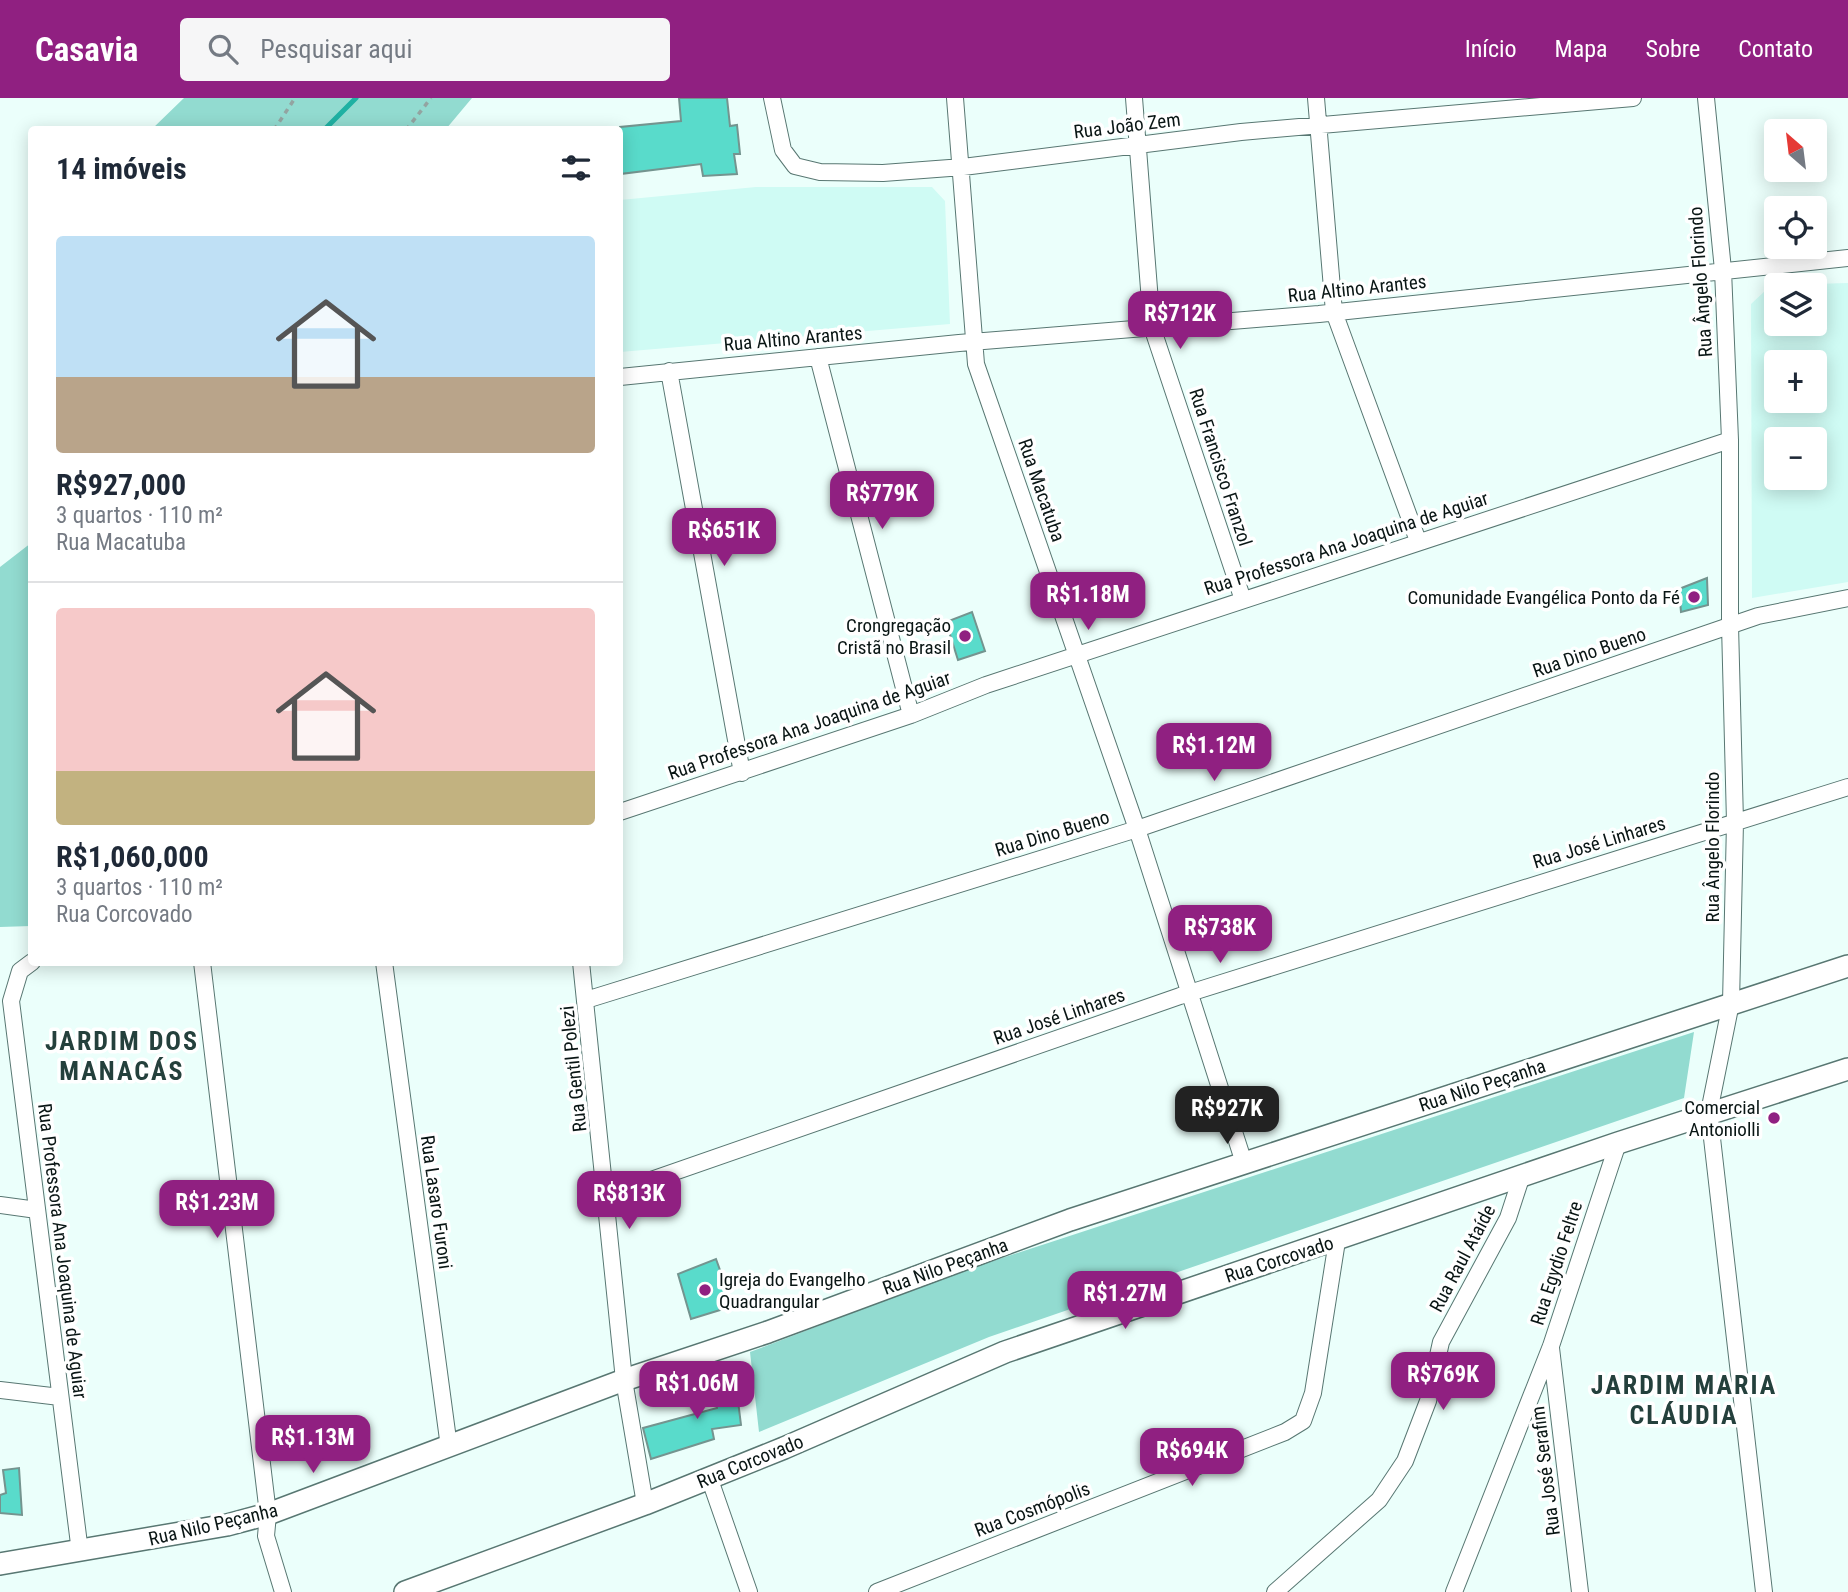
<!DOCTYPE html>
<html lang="pt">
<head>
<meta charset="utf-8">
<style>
	:root { --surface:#fff; --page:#f6f6f7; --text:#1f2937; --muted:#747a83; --line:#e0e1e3; --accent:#902081 }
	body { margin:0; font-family:"Roboto Condensed",sans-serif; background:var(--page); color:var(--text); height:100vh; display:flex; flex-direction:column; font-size:26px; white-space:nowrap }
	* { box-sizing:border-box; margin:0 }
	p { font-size:23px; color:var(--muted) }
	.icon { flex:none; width:38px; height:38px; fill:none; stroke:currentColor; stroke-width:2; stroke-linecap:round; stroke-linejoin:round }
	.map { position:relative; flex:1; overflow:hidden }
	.details { position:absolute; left:28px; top:28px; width:595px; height:840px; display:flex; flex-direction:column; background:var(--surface); border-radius:7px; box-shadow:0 4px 18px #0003 }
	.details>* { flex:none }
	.needle { width:46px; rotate:332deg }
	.fabs { position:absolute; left:1764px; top:21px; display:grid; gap:14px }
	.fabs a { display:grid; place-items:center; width:63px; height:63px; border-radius:7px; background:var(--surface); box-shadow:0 4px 18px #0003; font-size:35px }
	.price { position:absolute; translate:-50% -60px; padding:0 16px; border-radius:14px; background:var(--accent); color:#fff; font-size:23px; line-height:46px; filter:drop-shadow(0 2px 4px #0008) }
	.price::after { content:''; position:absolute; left:50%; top:42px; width:21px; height:16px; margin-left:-10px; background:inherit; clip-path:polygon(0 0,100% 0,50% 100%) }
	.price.current { background:#222; color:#fff }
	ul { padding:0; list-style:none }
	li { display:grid; align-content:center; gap:14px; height:371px; padding:0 28px }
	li+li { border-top:2px solid var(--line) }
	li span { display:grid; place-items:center; height:217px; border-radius:7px; color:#555 }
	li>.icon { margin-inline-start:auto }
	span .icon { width:126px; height:126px; fill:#fffc; stroke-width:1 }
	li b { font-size:30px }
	h2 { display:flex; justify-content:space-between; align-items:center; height:84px; padding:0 28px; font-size:30px }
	header { display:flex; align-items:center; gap:42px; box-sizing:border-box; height:98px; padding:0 35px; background:var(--accent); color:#fff }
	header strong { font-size:33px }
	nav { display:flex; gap:38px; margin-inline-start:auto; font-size:24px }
	.search { width:490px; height:63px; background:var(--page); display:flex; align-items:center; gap:18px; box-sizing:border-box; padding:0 24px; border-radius:7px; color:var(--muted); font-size:26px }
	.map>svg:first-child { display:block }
</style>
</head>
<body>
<header>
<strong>Casavia</strong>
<div class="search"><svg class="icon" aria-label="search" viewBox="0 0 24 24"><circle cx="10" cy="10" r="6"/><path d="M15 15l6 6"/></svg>Pesquisar aqui</div>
<nav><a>Início</a><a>Mapa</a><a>Sobre</a><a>Contato</a></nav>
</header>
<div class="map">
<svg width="1848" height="1494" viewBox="0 0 1848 1494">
	<rect width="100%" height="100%" fill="#ebfffb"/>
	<path fill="#cffbf4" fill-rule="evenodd" d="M756,89H932L945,103L950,226L620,254V102Z
		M1848,185V484L1752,500L1751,206L1766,192L1776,188V226H1815V187H1779ZM1776,264H1815V303H1776ZM1776,341H1815V380H1776Z"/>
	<path fill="#92dbd0" d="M184,0H472L446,31H152Z
		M31,445V828L0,829V469Z
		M1694,934L1684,1000L989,1239L759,1334L750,1254L959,1174Z"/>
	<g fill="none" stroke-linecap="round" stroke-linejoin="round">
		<path stroke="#1fb1a3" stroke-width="5" d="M324,32L356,0"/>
	</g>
	<path fill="#59dbcb" stroke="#74948f" stroke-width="2" d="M679,0H727L730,28L737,27L740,56H734L737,76L703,78L701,66L620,76V29L681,23Z
		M1707,480L1708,507L1681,514L1679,491Z
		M972,514L985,553L958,562L946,524Z
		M716,1161L733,1208L691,1221L678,1176Z
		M739,1273L736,1287L741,1327L712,1331L714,1341L651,1361L643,1330L717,1310L713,1277Z
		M19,1370L22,1417L0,1415V1397L6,1395L3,1372Z"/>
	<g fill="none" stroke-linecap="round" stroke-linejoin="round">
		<g stroke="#587772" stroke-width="18">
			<path id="minor" d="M772,0L783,52L795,68L820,74L883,75L963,69L1241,34L1633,0
				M955,0L976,266L1137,731L1244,1065
				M1134,0L1152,229L1243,502
				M1316,0L1334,214L1418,443
				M1706,0L1723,172L1730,342V527L1735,724L1731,905L1709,1014L1764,1494
				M818,259L911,617
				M669,273L742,675
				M620,279L959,245L1319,216L1848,160
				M620,714L911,617L986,587L1730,342
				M32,864L20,873L11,903L80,1454
				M202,864L268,1416L266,1438L283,1494
				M384,864L449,1349
				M581,864L624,1282L645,1406
				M586,902L1137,731L1758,518L1848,500
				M608,1097L1180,898L1848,689
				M0,1107L37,1112
				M1551,1250L1580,1494
				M0,1292L60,1299
				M709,1379L749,1494
				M877,1494L1285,1334L1303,1323L1313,1295L1337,1143
				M1275,1494L1379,1402L1405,1363L1428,1303L1441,1244L1508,1120L1521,1080
				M1454,1494L1551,1248L1618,1045"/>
		</g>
		<g stroke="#587772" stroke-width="24">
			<path id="tertiary" d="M0,1466L227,1427L268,1416L624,1282L768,1234L1070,1122L1848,868
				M405,1494L645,1406L784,1350L1005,1254L1618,1045L1848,971"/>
		</g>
		<path stroke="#93a4a1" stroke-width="3.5" stroke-dasharray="5 5" stroke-linecap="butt" d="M274,32L295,0
			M406,32L431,0"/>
		<use href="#minor" stroke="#fff" stroke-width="16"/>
		<use href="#tertiary" stroke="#fff" stroke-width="21"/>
	</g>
	<g fill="#902081" stroke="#fff" stroke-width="2.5">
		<circle cx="1694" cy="499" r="7"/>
		<circle cx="965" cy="538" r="7"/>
		<circle cx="1774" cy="1020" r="7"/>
		<circle cx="705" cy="1192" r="7"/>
	</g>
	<g text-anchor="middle" stroke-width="7" stroke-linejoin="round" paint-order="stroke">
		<g font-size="19" fill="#091514" stroke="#fff">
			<text transform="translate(1127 27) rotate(-7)" y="7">Rua João Zem</text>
			<text transform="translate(1700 184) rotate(-94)" y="7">Rua Ângelo Florindo</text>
			<text transform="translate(1357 190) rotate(-6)" y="7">Rua Altino Arantes</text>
			<text transform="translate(793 240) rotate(-5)" y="7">Rua Altino Arantes</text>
			<text transform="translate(1221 369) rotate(72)" y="7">Rua Francisco Franzol</text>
			<text transform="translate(1042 392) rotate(71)" y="7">Rua Macatuba</text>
			<text transform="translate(1346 445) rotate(-18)" y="7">Rua Professora Ana Joaquina de Aguiar</text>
			<text transform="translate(1589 554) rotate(-19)" y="7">Rua Dino Bueno</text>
			<text transform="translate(809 627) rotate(-19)" y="7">Rua Professora Ana Joaquina de Aguiar</text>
			<text transform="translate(1052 735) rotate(-17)" y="7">Rua Dino Bueno</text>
			<text transform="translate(1599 744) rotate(-17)" y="7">Rua José Linhares</text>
			<text transform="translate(1712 749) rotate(-90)" y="7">Rua Ângelo Florindo</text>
			<text transform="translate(1059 918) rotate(-19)" y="7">Rua José Linhares</text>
			<text transform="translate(573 971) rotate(-96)" y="7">Rua Gentil Polezi</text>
			<text transform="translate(1482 987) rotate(-18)" y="7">Rua Nilo Peçanha</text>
			<text transform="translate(437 1104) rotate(82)" y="7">Rua Lasaro Furoni</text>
			<text transform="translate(63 1153) rotate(83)" y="7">Rua Professora Ana Joaquina de Aguiar</text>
			<text transform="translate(1462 1160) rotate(-62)" y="7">Rua Raul Ataíde</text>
			<text transform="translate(1279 1161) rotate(-18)" y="7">Rua Corcovado</text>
			<text transform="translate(1556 1165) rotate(-72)" y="7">Rua Egydio Feltre</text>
			<text transform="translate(945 1168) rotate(-20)" y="7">Rua Nilo Peçanha</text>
			<text transform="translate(750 1363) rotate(-22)" y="7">Rua Corcovado</text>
			<text transform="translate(1545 1373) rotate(-97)" y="7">Rua José Serafim</text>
			<text transform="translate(1032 1411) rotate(-21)" y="7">Rua Cosmópolis</text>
			<text transform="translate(213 1426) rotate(-13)" y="7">Rua Nilo Peçanha</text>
		</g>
		<g font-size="19" fill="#091514" stroke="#fff" text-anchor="end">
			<text x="1680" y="506">Comunidade Evangélica Ponto da Fé</text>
			<text x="951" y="534">Crongregação<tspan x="951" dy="22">Cristã no Brasil</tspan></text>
			<text x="1760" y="1016">Comercial<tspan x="1760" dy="22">Antoniolli</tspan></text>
			<text x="719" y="1188" text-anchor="start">Igreja do Evangelho<tspan x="719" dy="22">Quadrangular</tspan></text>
		</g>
		<g font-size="26" font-weight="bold" letter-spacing="2" fill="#24403c" stroke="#fff">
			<text x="122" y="952">JARDIM DOS<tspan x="122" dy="30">MANACÁS</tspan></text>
			<text x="1684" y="1296">JARDIM MARIA<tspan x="1684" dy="30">CLÁUDIA</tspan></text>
		</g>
	</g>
</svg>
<div class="fabs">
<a><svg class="needle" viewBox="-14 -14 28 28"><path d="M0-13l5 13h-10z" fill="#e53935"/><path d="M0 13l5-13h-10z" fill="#747a83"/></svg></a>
<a><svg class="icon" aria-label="locate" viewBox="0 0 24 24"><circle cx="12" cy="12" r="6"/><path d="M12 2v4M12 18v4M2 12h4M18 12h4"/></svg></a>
<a><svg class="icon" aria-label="layers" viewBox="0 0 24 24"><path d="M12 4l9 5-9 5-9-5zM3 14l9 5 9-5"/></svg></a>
<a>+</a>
<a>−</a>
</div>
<b class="price" style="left:1180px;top:253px">R$712K</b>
<b class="price" style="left:882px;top:433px">R$779K</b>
<b class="price" style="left:724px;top:470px">R$651K</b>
<b class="price" style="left:1088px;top:534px">R$1.18M</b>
<b class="price" style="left:1214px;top:685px">R$1.12M</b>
<b class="price" style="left:1220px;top:867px">R$738K</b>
<b class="price current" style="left:1227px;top:1048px">R$927K</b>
<b class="price" style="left:629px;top:1133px">R$813K</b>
<b class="price" style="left:217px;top:1142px">R$1.23M</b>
<b class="price" style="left:1125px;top:1233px">R$1.27M</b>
<b class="price" style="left:1443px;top:1314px">R$769K</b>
<b class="price" style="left:697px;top:1323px">R$1.06M</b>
<b class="price" style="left:313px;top:1377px">R$1.13M</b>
<b class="price" style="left:1192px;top:1390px">R$694K</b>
<section class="details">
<h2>14 imóveis<svg class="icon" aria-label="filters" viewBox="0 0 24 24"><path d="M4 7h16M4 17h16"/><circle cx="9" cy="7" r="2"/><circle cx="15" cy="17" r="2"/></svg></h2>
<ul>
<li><span style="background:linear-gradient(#bfe0f5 65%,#b9a48a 0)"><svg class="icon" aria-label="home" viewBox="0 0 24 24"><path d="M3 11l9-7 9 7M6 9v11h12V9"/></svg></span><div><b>R$927,000</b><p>3 quartos · 110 m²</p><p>Rua Macatuba</p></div></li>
<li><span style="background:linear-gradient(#f6c9c9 75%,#c2b280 0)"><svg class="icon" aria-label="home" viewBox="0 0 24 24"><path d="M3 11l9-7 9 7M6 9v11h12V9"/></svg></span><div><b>R$1,060,000</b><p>3 quartos · 110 m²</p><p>Rua Corcovado</p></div></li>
</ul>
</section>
</div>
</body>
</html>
